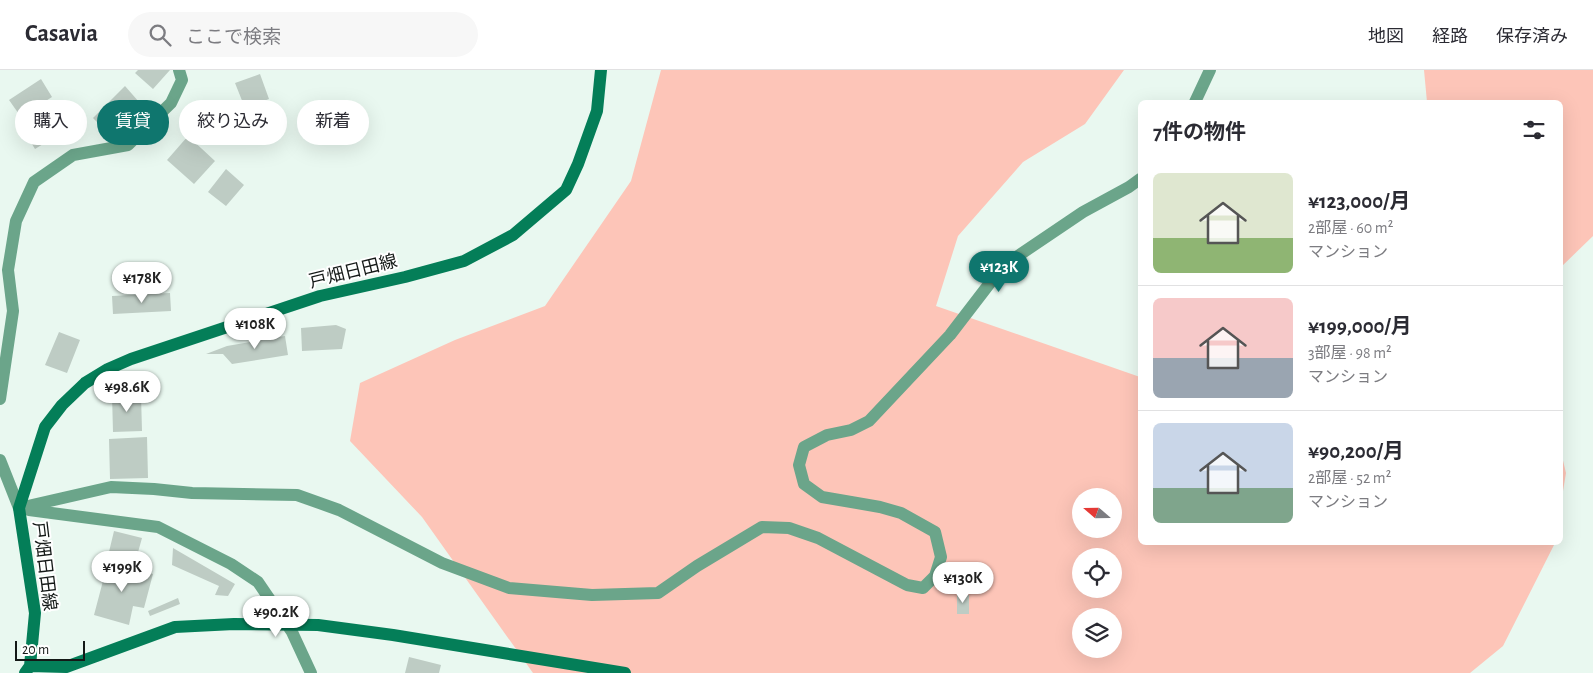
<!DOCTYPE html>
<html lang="ja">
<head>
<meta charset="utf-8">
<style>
	:root { --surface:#fff; --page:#f7f7f7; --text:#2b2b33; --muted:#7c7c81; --line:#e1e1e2; --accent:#0f766e }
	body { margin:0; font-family:"Alegreya Sans","Noto Sans JP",sans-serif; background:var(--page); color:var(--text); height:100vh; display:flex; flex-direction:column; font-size:19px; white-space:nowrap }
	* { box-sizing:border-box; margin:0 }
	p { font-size:16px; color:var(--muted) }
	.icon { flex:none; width:28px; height:28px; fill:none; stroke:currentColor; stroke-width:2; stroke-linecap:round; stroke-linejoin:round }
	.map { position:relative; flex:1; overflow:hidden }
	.side { position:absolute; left:1138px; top:30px; width:425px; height:445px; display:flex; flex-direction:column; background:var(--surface); border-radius:8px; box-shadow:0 5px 20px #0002 }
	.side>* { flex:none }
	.top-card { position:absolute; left:15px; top:30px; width:475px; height:45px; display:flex; gap:10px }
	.needle { width:32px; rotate:290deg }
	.controls { position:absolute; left:1072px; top:418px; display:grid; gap:10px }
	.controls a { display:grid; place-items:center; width:50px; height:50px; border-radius:50%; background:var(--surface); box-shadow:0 5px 20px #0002; font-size:25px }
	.scale { position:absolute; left:15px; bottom:12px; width:70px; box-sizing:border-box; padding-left:5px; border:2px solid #141917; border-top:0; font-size:14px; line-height:18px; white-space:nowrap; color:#141917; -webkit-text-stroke:4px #fff; paint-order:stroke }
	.price { position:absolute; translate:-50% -42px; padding:0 11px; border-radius:18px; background:#fff; color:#222; font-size:16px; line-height:32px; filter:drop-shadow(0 1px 2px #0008) }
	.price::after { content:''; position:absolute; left:50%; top:30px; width:15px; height:11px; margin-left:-8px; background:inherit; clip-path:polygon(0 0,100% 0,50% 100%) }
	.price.on { background:var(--accent); color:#fff }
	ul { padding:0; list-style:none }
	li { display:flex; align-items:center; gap:15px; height:125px; padding:0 15px }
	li+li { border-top:1px solid var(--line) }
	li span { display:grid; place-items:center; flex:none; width:140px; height:100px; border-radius:8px; color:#555 }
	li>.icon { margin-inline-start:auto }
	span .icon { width:60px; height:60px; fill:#fffc; stroke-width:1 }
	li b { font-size:21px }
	h2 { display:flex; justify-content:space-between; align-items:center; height:60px; padding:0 15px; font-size:21px }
	.pill { padding:0 18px; border-radius:22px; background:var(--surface); box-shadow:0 5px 20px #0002; font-size:18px; line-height:45px }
	.pill.on { background:var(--accent); color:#fff }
	header { display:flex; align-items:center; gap:30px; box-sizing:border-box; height:70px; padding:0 25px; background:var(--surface); border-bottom:1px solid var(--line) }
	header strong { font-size:24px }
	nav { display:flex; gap:28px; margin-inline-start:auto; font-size:18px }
	.search { width:350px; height:45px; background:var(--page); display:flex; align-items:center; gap:12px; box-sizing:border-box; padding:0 18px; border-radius:28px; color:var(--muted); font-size:19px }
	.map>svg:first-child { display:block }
</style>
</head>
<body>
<header>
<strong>Casavia</strong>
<div class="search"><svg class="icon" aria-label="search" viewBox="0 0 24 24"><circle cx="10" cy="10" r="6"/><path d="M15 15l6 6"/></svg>ここで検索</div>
<nav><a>地図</a><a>経路</a><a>保存済み</a></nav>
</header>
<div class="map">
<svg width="1593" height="603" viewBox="0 0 1593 603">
	<rect width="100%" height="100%" fill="#e9f8f0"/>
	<path fill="#fdc5b8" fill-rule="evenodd" d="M661,0H1124L1085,54L1023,92L958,166L936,236L1140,307V472L1555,473L1503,576L1470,603H533L422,447L350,371L360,313L455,270L545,236L631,111ZM1081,426H1114V459H1081ZM1081,486H1114V519H1081ZM1081,546H1114V579H1081Z
		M1424,0H1593V166L1560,198V32H1427Z
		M1560,378L1566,403L1560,439Z"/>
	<path fill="#beccc4" d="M138,0H170L153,19L135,3Z
		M260,4L269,29L245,38L235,13Z
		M41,9L52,27L21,47L9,30Z
		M125,16L139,32L108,63L93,48Z
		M34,48L48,71L35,79L21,56Z
		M188,66L215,91L194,114L167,90Z
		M226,99L244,115L226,136L208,122Z
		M170,223L171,241L113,244L112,226Z
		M336,255L346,259L342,279L302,281L301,258Z
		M59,262L80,270L67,303L45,295Z
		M285,266L288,285L232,294L223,284H206L227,276Z
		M112,325H141L142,361L113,362Z
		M147,367L148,408L110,409L109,369Z
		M114,461L142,468L135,493L108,486Z
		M173,478L235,514L228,526L215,525L219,516L172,495Z
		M108,492L153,504L144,538L133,536L129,555L94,545Z
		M957,524L969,525V544H957Z
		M178,528L180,534L150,546L148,541Z
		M409,587L441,595L439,603H405Z"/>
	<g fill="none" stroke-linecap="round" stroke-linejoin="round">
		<path stroke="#6ba58a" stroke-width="12" d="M1195,32L1210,0
			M0,329L13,241L8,200L16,151L34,112L73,85L128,75L171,33L182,10L179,0
			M0,390L19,438
			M19,438L111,417L154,419L192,423L297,425L339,440L442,493L509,518L592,525L658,523L697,496L762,457L789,458L818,468L907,515L923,518L935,506L941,487L935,462L901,443L880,437L822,427L804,414L799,395L804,377L827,365L851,360L869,351L950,265L1003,196L1083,142L1129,117L1140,109
			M29,440L158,457L231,494L258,512L292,562L311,603"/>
		<path stroke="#047e58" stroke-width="12" d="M30,596L66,597L175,557L234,554L318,555L393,565L625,603
			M25,603L30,596L35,543L19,438L45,357L62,335L85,313L108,299L131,289L320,226L405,207L464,191L513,165L566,120L578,94L597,41L601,0"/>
	</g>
	<g text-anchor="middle" stroke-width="4" stroke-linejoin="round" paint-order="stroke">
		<g font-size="18" fill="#141917" stroke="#fff">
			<text transform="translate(353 201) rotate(-14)" y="6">戸畑日田線</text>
			<text transform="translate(45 496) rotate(83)" y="6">戸畑日田線</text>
		</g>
	</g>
</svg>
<div class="controls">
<a><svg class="needle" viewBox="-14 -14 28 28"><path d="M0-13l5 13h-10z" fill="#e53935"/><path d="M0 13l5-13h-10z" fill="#7c7c81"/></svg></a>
<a><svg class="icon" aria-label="locate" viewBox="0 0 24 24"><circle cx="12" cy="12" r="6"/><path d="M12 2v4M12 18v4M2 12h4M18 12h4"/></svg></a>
<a><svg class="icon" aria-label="layers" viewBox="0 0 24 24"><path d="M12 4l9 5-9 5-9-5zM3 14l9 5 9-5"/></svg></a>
</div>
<div class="scale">20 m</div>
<b class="price on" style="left:999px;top:223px">¥123K</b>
<b class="price" style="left:142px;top:234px">¥178K</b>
<b class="price" style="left:255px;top:280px">¥108K</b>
<b class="price" style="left:127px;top:343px">¥98.6K</b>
<b class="price" style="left:122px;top:523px">¥199K</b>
<b class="price" style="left:963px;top:534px">¥130K</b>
<b class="price" style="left:276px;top:568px">¥90.2K</b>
<div class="top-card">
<a class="pill">購入</a>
<a class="pill on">賃貸</a>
<a class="pill">絞り込み</a>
<a class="pill">新着</a>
</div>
<section class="side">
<h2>7件の物件<svg class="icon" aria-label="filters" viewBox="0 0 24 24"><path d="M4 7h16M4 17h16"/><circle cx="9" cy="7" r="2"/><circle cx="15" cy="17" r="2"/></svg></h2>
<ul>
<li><span style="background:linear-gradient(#dfe7d0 65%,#8fb573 0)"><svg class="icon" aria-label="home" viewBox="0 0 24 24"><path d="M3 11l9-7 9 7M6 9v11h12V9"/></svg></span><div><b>¥123,000/月</b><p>2部屋 · 60 m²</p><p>マンション</p></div></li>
<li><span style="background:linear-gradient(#f6c9c9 60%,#9aa5b1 0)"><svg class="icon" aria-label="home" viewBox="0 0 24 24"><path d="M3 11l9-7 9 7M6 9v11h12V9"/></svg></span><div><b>¥199,000/月</b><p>3部屋 · 98 m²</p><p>マンション</p></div></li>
<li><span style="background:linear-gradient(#c9d6e8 65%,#7fa58c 0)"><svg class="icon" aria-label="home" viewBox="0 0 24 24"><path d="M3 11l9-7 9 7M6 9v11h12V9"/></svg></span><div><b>¥90,200/月</b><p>2部屋 · 52 m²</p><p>マンション</p></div></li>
</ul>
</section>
</div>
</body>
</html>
